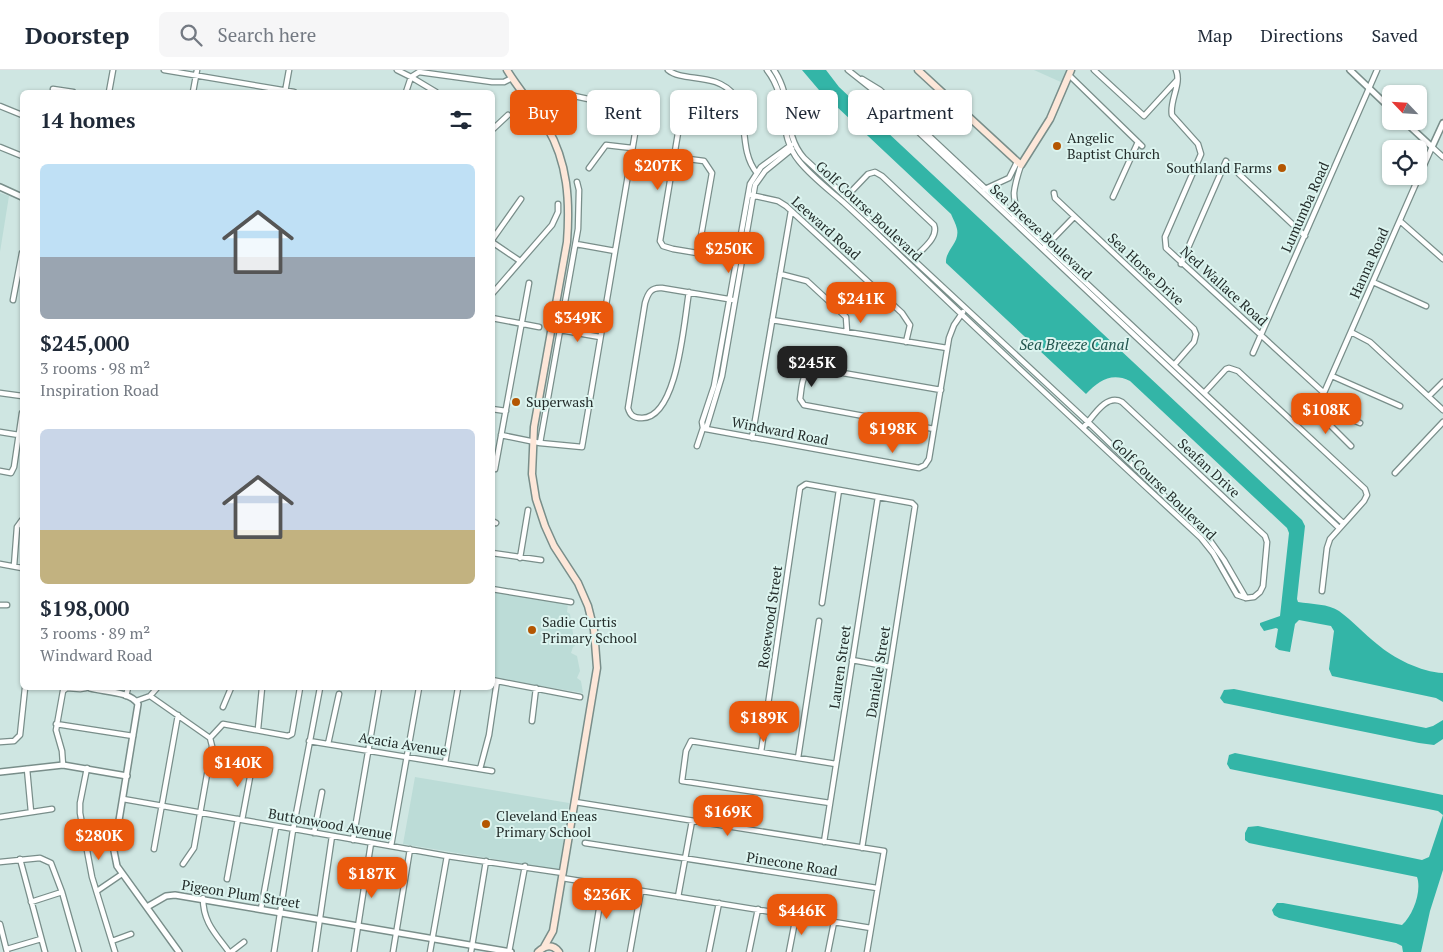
<!DOCTYPE html>
<html lang="en">
<head>
<meta charset="utf-8">
<style>
	:root { --surface:#fff; --page:#f6f6f7; --text:#1f2937; --muted:#747a83; --line:#e0e1e3; --accent:#ea580c }
	body { margin:0; font-family:"PT Serif",serif; background:var(--page); color:var(--text); height:100vh; display:flex; flex-direction:column; font-size:19px; white-space:nowrap }
	* { box-sizing:border-box; margin:0 }
	p { font-size:16px; color:var(--muted) }
	.icon { flex:none; width:28px; height:28px; fill:none; stroke:currentColor; stroke-width:2; stroke-linecap:round; stroke-linejoin:round }
	.map { position:relative; flex:1; overflow:hidden }
	.details { position:absolute; left:20px; top:20px; width:475px; height:600px; display:flex; flex-direction:column; background:var(--surface); border-radius:8px; box-shadow:0 1px 4px #0004 }
	.details>* { flex:none }
	.guide { position:absolute; left:510px; top:20px; width:475px; height:45px; display:flex; gap:10px }
	.needle { width:32px; rotate:295deg }
	.fabs { position:absolute; left:1382px; top:15px; display:grid; gap:10px }
	.fabs a { display:grid; place-items:center; width:45px; height:45px; border-radius:8px; background:var(--surface); box-shadow:0 1px 4px #0004; font-size:25px }
	.price { position:absolute; translate:-50% -42px; padding:0 11px; border-radius:10px; background:var(--accent); color:#fff; font-size:16px; line-height:32px; filter:drop-shadow(0 1px 2px #0008) }
	.price::after { content:''; position:absolute; left:50%; top:30px; width:15px; height:11px; margin-left:-8px; background:inherit; clip-path:polygon(0 0,100% 0,50% 100%) }
	.price.on { background:#222; color:#fff }
	ul { padding:0; list-style:none }
	li { display:grid; align-content:center; gap:10px; height:265px; padding:0 20px }
	li span { display:grid; place-items:center; height:155px; border-radius:8px; color:#555 }
	li>.icon { margin-inline-start:auto }
	span .icon { width:90px; height:90px; fill:#fffc; stroke-width:1 }
	li b { font-size:21px }
	h2 { display:flex; justify-content:space-between; align-items:center; height:60px; padding:0 20px; font-size:21px }
	.chip { padding:0 18px; border-radius:8px; background:var(--surface); box-shadow:0 1px 4px #0004; font-size:18px; line-height:45px }
	.chip.on { background:var(--accent); color:#fff }
	header { display:flex; align-items:center; gap:30px; box-sizing:border-box; height:70px; padding:0 25px; background:var(--surface); border-bottom:1px solid var(--line) }
	header strong { font-size:24px }
	nav { display:flex; gap:28px; margin-inline-start:auto; font-size:18px }
	.search { width:350px; height:45px; background:var(--page); display:flex; align-items:center; gap:12px; box-sizing:border-box; padding:0 18px; border-radius:8px; color:var(--muted); font-size:19px }
	.map>svg:first-child { display:block }
</style>
</head>
<body>
<header>
<strong>Doorstep</strong>
<div class="search"><svg class="icon" aria-label="search" viewBox="0 0 24 24"><circle cx="10" cy="10" r="6"/><path d="M15 15l6 6"/></svg>Search here</div>
<nav><a>Map</a><a>Directions</a><a>Saved</a></nav>
</header>
<div class="map">
<svg width="1443" height="882" viewBox="0 0 1443 882">
	<rect width="100%" height="100%" fill="#cfe6e2"/>
	<path fill="#bcdcd7" d="M1034,0H1069L1063,13Z
		M0,123L9,126L0,182Z
		M492,522L568,534L567,542L570,544L575,576L573,577L571,583L577,586L580,601L577,608L581,611L583,623L493,608Z
		M415,707L569,733L559,800L403,774Z"/>
	<path fill="#33b5a7" d="M802,0H826L839,17L1302,450L1305,456L1297,529L1298,532C1311,534 1329,534 1339,541C1353,551 1364,564 1377,574C1393,588 1421,602 1443,603V632L1436,628L1332,606L1329,599L1334,561L1331,556L1299,550L1295,554L1290,582L1279,580L1275,577L1278,559L1276,558L1264,561L1260,555V553L1280,546L1289,463L1287,458L1130,311C1111,302 1099,311 1086,324L946,193C945,180 960,173 957,159C956,154 953,149 951,144L819,20Z
		M1234,619L1426,658L1433,656L1443,650V669L1434,675L1419,673L1224,633L1220,628L1224,620Z
		M1235,683L1443,725V800L1430,841L1421,882H1403L1402,876L1396,873L1279,848L1274,845L1272,840L1277,833H1283L1402,855C1413,845 1422,821 1417,807L1249,773L1245,770V763L1248,757L1258,756L1422,790L1429,787L1443,745L1438,741L1230,699L1227,694L1229,685Z"/>
	<g fill="none" stroke-linecap="round" stroke-linejoin="round">
		<g stroke="#798e8a" stroke-width="7">
			<path id="minor" d="M164,0L294,22
				M397,0L411,7L419,2L492,12H504L512,8
				M668,0C684,13 716,1 735,26C749,43 738,81 757,103
				M767,0C791,31 776,63 799,91C811,106 828,119 843,132C867,154 891,177 914,199C1009,290 1105,379 1201,468L1213,483L1237,525L1246,528L1254,527L1260,522L1263,516L1267,472L1265,466L1122,332C1106,323 1093,347 1083,358
				M774,0C795,31 781,62 804,88L1088,352L1209,469L1224,490L1246,528
				M848,0L877,23L1338,457
				M1094,0L1144,46L1177,10
				M1176,0C1182,14 1169,31 1172,45L1198,74L1201,84L1165,167L1166,178L1324,323
				M1069,5L1142,76
				M862,9L880,20L1343,453
				M53,19L73,22
				M109,22L113,0
				M193,22L197,0
				M285,22L289,0
				M406,22L411,7L436,22
				M0,36L22,45
				M492,60L508,45
				M0,77L22,86
				M673,87L704,91L712,103L698,183
				M589,98L606,75L632,78
				M1239,104L1305,166
				M985,119L1009,108L1017,92
				M1054,123L1055,128L1194,259L1196,264L1194,272L1174,295
				M751,125L778,131L786,136L902,243L910,255L906,272
				M846,127L868,104L875,102L882,106L934,155C939,168 921,180 913,189
				M1113,127L1138,72
				M1014,147C1018,139 1014,132 1014,123C1015,113 1018,104 1021,95
				M1400,151L1443,189
				M492,170L521,129
				M492,172L520,191
				M576,174L615,181
				M1045,177L1074,147
				M739,190L673,179L663,176L660,171L680,51L685,48H690L737,55L742,54
				M1181,194L1226,91
				M780,204L807,211L846,247L847,262
				M1373,212L1426,236
				M689,222C684,250 678,348 642,348C633,348 630,345 628,338L645,233C648,223 651,217 662,218L734,230
				M492,224L552,155L558,142V134
				M13,230L22,183
				M492,248L539,257
				M772,250L947,278
				M560,260L600,267
				M1351,262L1370,272L1443,340
				M1253,283L1377,0
				M1332,306L1400,336
				M0,323L22,326
				M1204,323L1226,299L1229,298L1238,301L1365,419L1367,425L1364,431L1330,469L1327,478L1322,521
				M1429,326L1443,312
				M1319,336L1360,353
				M492,339L506,341
				M706,359L919,398L925,395L929,389L949,268L954,255L963,242
				M706,359L703,358L702,352L714,316L750,114L761,97L791,75
				M706,359L722,306L755,115L765,101L792,79
				M934,359L804,335L800,329C802,316 801,304 814,298L941,320
				M0,362L19,365
				M501,365L540,373L582,377L639,40L565,24
				M752,368L791,141
				M540,373L578,159L579,120L577,112
				M697,376L703,358
				M1351,376L1316,341L1432,77L1443,87
				M495,399L529,213
				M0,401L11,403L14,397L22,343
				M1395,403L1443,352
				M492,451L496,453
				M492,483L541,490
				M520,488L528,440
				M0,494L22,498
				M14,496L17,457L22,450
				M492,519L571,532
				M822,533L839,420
				M0,535H7
				M852,590L890,597
				M492,610L580,627
				M67,618L80,619L86,618
				M126,626L128,618
				M150,626L210,668L212,676L194,778L183,794
				M136,631L150,626L157,618
				M223,637L231,618
				M532,651L536,618
				M56,654L133,666
				M258,659L262,618
				M210,668L223,654L288,666L292,664L300,618
				M309,671L492,701
				M0,672L14,671L20,665L25,618
				M328,674L339,624
				M761,682L800,418L806,414L912,433L915,436L862,778
				M798,688L819,551
				M445,693L458,618
				M63,695L62,681L56,660L63,621L67,618
				M87,698L80,733V743L92,807L115,882
				M27,699L31,742
				M480,699L489,665L497,611
				M123,729L447,786L563,803
				M575,732L884,781L867,882
				M830,733L682,711L686,681L691,671L836,694
				M0,747L52,739
				M242,750L253,691
				M314,763L322,722
				M353,770L379,618
				M824,772L878,427
				M585,773L877,818
				M391,776L419,618
				M154,779L178,645
				M20,789L45,882
				M0,792L40,788L51,793L62,822L79,882
				M562,808L871,858
				M227,809L238,749
				M97,821L122,804
				M678,827L692,751
				M203,828C203,852 215,863 229,882
				M31,832L62,822
				M261,839L276,757
				M0,854L7,882
				M112,871L131,864
				M7,879L41,869
				M231,882L244,872
				M274,882L293,760L320,618
				M315,882L332,766
				M354,882L371,773
				M393,882L410,779
				M430,882L447,786
				M471,882L486,791
				M509,882L525,796
				M592,882L603,815
				M630,882L641,821
				M709,882L719,833
				M749,882L758,839
				M789,882L796,846
				M828,882L834,852"/>
		</g>
		<g stroke="#798e8a" stroke-width="8">
			<path id="tertiary" d="M1350,0L1391,39
				M1404,51L1432,77L1443,53
				M0,117L22,127
				M90,618C104,622 130,621 138,634L114,781L117,796L179,882
				M0,702L63,695L127,706
				M147,837L166,826L175,825L511,882"/>
		</g>
		<g stroke="#798e8a" stroke-width="9">
			<path id="secondary" d="M507,0C519,20 535,37 547,57C568,93 570,131 567,172L534,357L532,404L536,429L545,456L554,476L578,513L588,536L594,560L597,598L553,861L544,877
				M918,0L1021,95L1050,49L1071,0
				M538,882C545,875 553,874 559,882"/>
		</g>
		<use href="#minor" stroke="#fff" stroke-width="4.5"/>
		<use href="#tertiary" stroke="#fff" stroke-width="5"/>
		<use href="#secondary" stroke="#fde7d9" stroke-width="6"/>
	</g>
	<g fill="#b45601" stroke="#dcf4ef" stroke-width="2">
		<circle cx="1057" cy="76" r="5"/>
		<circle cx="1282" cy="98" r="5"/>
		<circle cx="516" cy="332" r="5"/>
		<circle cx="532" cy="560" r="5"/>
		<circle cx="486" cy="754" r="5"/>
	</g>
	<g text-anchor="middle" stroke-width="4" stroke-linejoin="round" paint-order="stroke">
		<g font-size="14" fill="#242d2b" stroke="#dcf4ef" text-anchor="start">
			<text x="1067" y="73">Angelic<tspan x="1067" dy="16">Baptist Church</tspan></text>
			<text x="1272" y="103" text-anchor="end">Southland Farms</text>
			<text x="526" y="337">Superwash</text>
			<text x="542" y="557">Sadie Curtis<tspan x="542" dy="16">Primary School</tspan></text>
			<text x="496" y="751">Cleveland Eneas<tspan x="496" dy="16">Primary School</tspan></text>
		</g>
		<g font-size="14" fill="#242d2b" stroke="#dcf4ef">
			<text transform="translate(1305 137) rotate(-66)" y="5">Lumumba Road</text>
			<text transform="translate(869 141) rotate(43)" y="5">Golf Course Boulevard</text>
			<text transform="translate(826 158) rotate(42)" y="5">Leeward Road</text>
			<text transform="translate(1041 162) rotate(43)" y="5">Sea Breeze Boulevard</text>
			<text transform="translate(1369 193) rotate(-66)" y="5">Hanna Road</text>
			<text transform="translate(1146 199) rotate(43)" y="5">Sea Horse Drive</text>
			<text transform="translate(1224 216) rotate(42)" y="5">Ned Wallace Road</text>
			<text transform="translate(780 361) rotate(11)" y="5">Windward Road</text>
			<text transform="translate(1209 398) rotate(43)" y="5">Seafan Drive</text>
			<text transform="translate(1164 419) rotate(44)" y="5">Golf Course Boulevard</text>
			<text transform="translate(770 547) rotate(-82)" y="5">Rosewood Street</text>
			<text transform="translate(840 597) rotate(-82)" y="5">Lauren Street</text>
			<text transform="translate(878 602) rotate(-81)" y="5">Danielle Street</text>
			<text transform="translate(403 674) rotate(9)" y="5">Acacia Avenue</text>
			<text transform="translate(330 754) rotate(10)" y="5">Buttonwood Avenue</text>
			<text transform="translate(792 794) rotate(9)" y="5">Pinecone Road</text>
			<text transform="translate(241 824) rotate(9)" y="5">Pigeon Plum Street</text>
		</g>
		<g font-size="15" font-style="italic" fill="#22564f" stroke="#dcf4ef">
			<text x="1074" y="280">Sea Breeze Canal</text>
		</g>
	</g>
</svg>
<div class="fabs">
<a><svg class="needle" viewBox="-14 -14 28 28"><path d="M0-13l5 13h-10z" fill="#e53935"/><path d="M0 13l5-13h-10z" fill="#747a83"/></svg></a>
<a><svg class="icon" aria-label="locate" viewBox="0 0 24 24"><circle cx="12" cy="12" r="6"/><path d="M12 2v4M12 18v4M2 12h4M18 12h4"/></svg></a>
</div>
<b class="price" style="left:658px;top:121px">$207K</b>
<b class="price" style="left:729px;top:204px">$250K</b>
<b class="price" style="left:861px;top:254px">$241K</b>
<b class="price" style="left:578px;top:273px">$349K</b>
<b class="price on" style="left:812px;top:318px">$245K</b>
<b class="price" style="left:1326px;top:365px">$108K</b>
<b class="price" style="left:893px;top:384px">$198K</b>
<b class="price" style="left:764px;top:673px">$189K</b>
<b class="price" style="left:238px;top:718px">$140K</b>
<b class="price" style="left:728px;top:767px">$169K</b>
<b class="price" style="left:99px;top:791px">$280K</b>
<b class="price" style="left:372px;top:829px">$187K</b>
<b class="price" style="left:607px;top:850px">$236K</b>
<b class="price" style="left:802px;top:866px">$446K</b>
<div class="guide">
<a class="chip on">Buy</a>
<a class="chip">Rent</a>
<a class="chip">Filters</a>
<a class="chip">New</a>
<a class="chip">Apartment</a>
</div>
<section class="details">
<h2>14 homes<svg class="icon" aria-label="filters" viewBox="0 0 24 24"><path d="M4 7h16M4 17h16"/><circle cx="9" cy="7" r="2"/><circle cx="15" cy="17" r="2"/></svg></h2>
<ul>
<li><span style="background:linear-gradient(#bfe0f5 60%,#9aa5b1 0)"><svg class="icon" aria-label="home" viewBox="0 0 24 24"><path d="M3 11l9-7 9 7M6 9v11h12V9"/></svg></span><div><b>$245,000</b><p>3 rooms · 98 m²</p><p>Inspiration Road</p></div></li>
<li><span style="background:linear-gradient(#c9d6e8 65%,#c2b280 0)"><svg class="icon" aria-label="home" viewBox="0 0 24 24"><path d="M3 11l9-7 9 7M6 9v11h12V9"/></svg></span><div><b>$198,000</b><p>3 rooms · 89 m²</p><p>Windward Road</p></div></li>
</ul>
</section>
</div>
</body>
</html>
